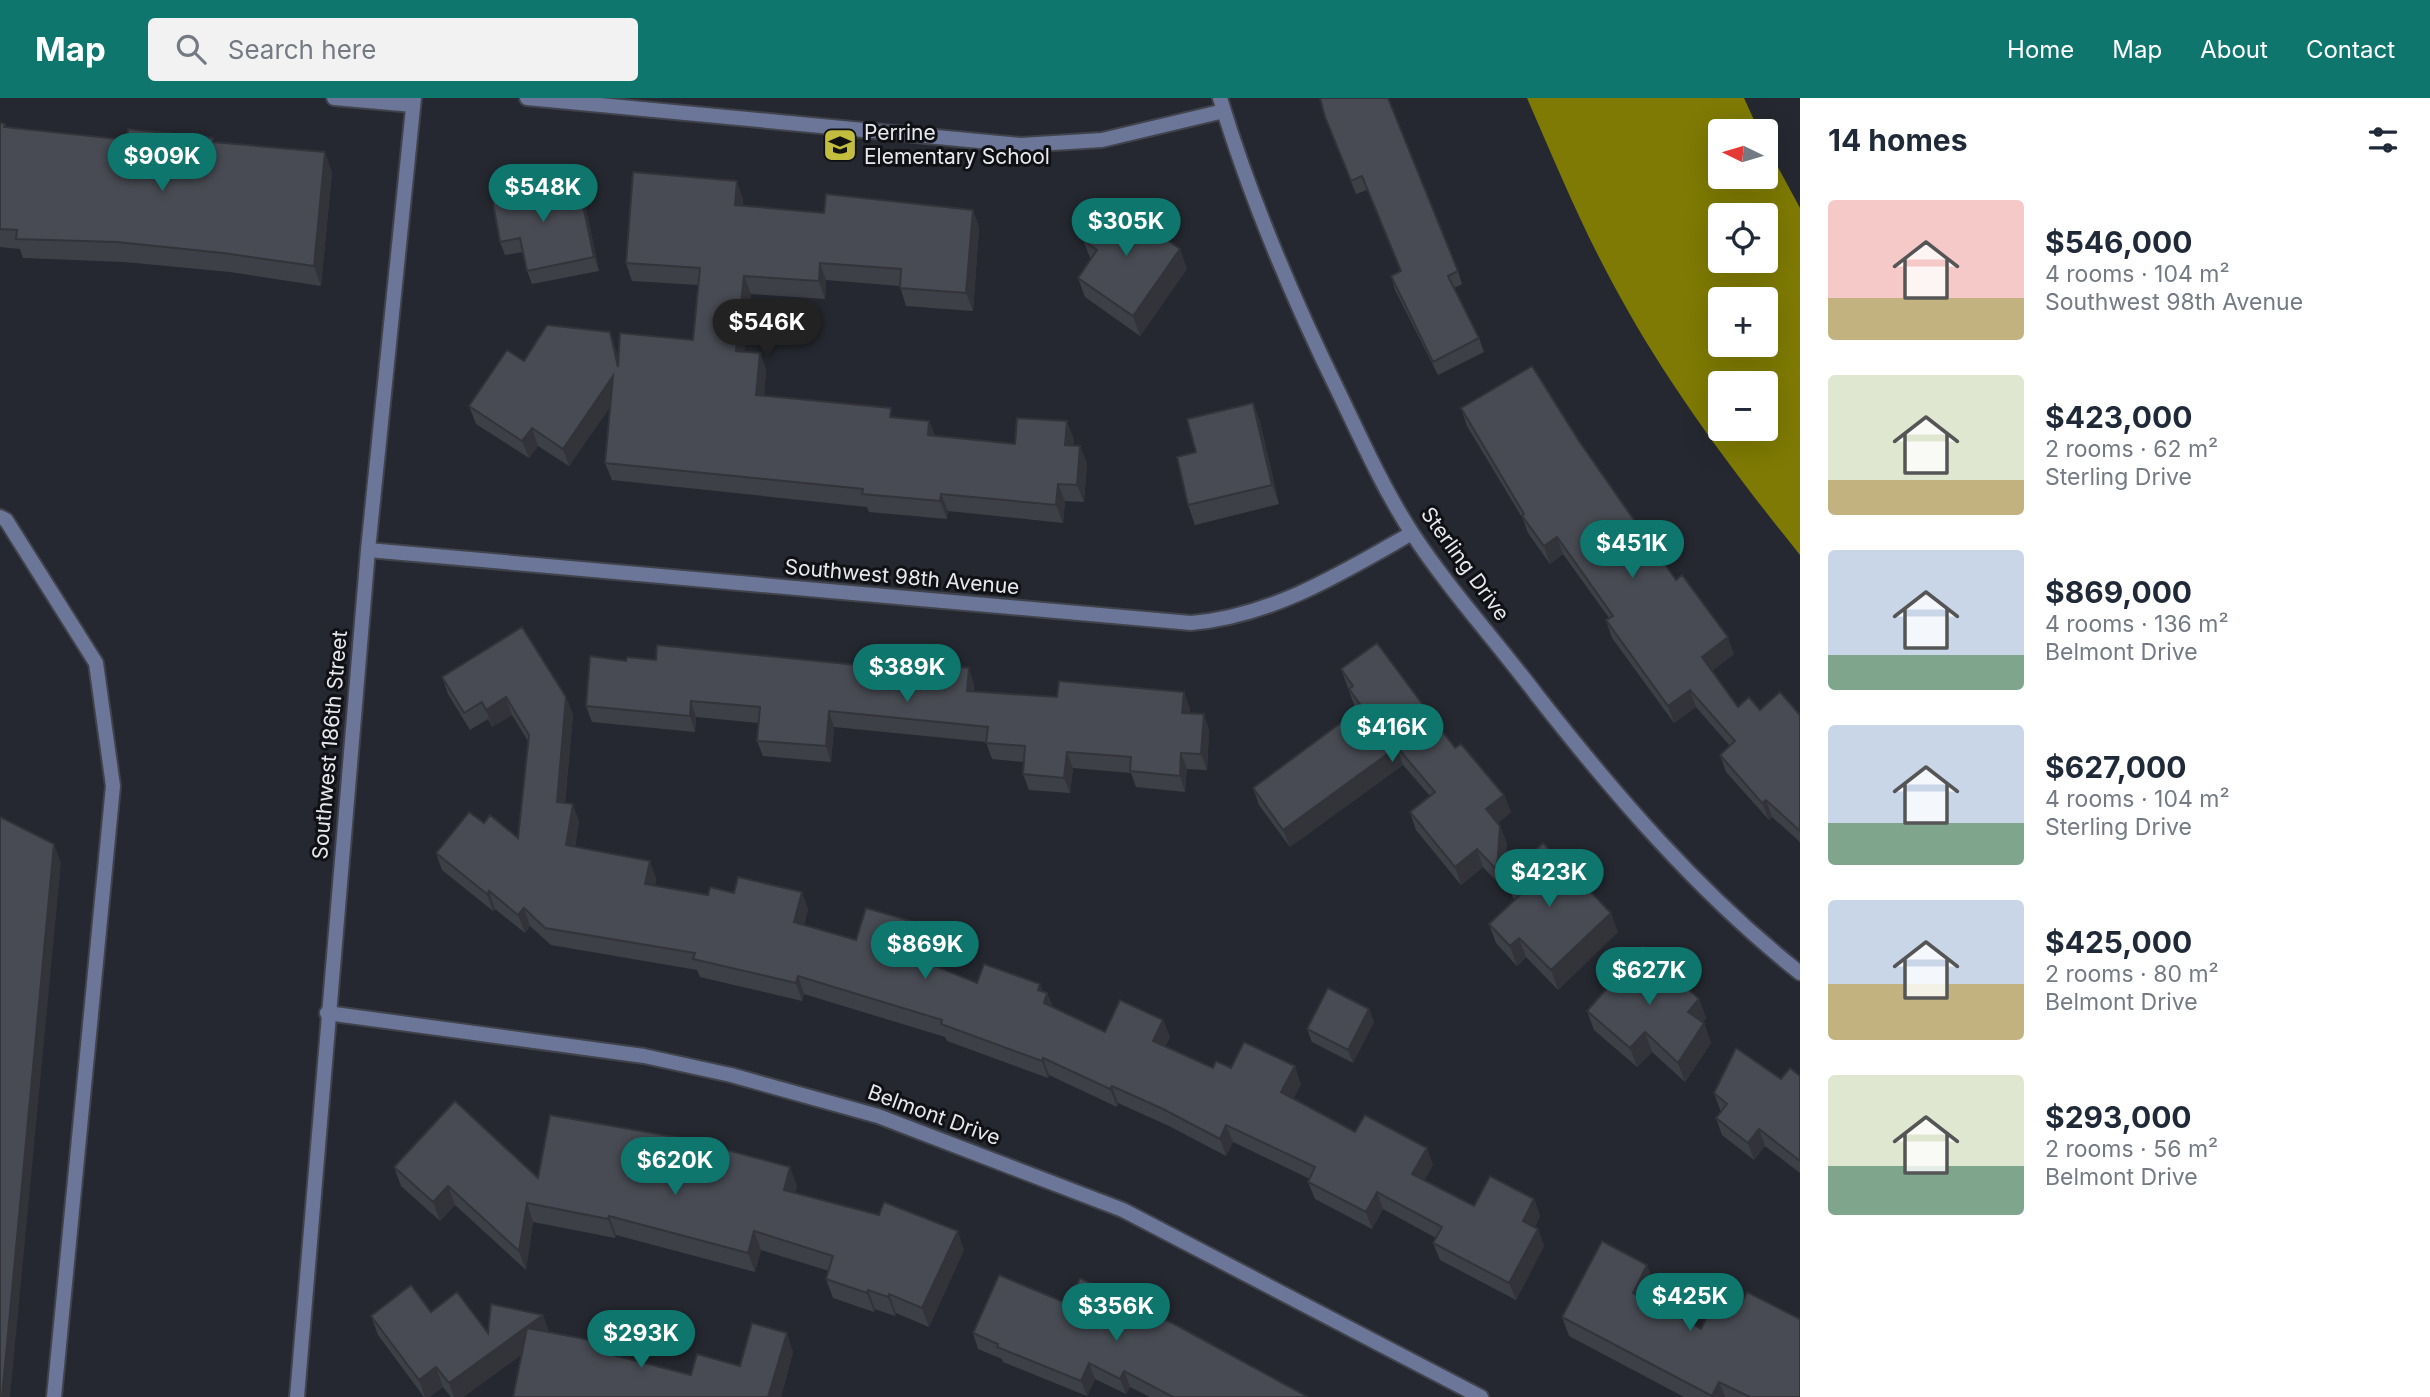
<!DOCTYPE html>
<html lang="en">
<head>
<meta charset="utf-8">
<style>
	:root { --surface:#fff; --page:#f2f2f3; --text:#1f2937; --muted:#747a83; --accent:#0f766e }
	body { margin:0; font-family:Inter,sans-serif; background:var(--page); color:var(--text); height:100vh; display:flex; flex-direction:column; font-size:26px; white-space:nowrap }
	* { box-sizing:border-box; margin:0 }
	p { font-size:23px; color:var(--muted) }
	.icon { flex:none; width:38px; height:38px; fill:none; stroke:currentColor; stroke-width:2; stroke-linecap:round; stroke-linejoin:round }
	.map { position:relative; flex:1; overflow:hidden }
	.side { display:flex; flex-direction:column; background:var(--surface); width:630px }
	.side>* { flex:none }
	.needle { width:46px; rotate:275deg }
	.controls { position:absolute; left:1708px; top:21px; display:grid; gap:14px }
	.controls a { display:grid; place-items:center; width:70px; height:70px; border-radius:7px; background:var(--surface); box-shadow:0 7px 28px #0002; font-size:35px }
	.price { position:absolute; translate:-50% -60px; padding:0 16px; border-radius:24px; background:var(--accent); color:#fff; font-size:23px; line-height:46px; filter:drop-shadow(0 2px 4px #0008) }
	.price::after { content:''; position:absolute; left:50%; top:42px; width:21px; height:16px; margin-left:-10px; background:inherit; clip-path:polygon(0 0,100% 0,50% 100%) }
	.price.selected { background:#222; color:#fff }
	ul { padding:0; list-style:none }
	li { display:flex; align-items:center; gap:21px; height:175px; padding:0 28px }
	li span { display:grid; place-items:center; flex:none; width:196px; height:140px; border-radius:7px; color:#555 }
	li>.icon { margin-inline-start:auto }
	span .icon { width:84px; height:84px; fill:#fffc; stroke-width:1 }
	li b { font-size:30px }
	h2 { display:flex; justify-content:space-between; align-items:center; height:84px; padding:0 28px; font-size:30px }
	header { display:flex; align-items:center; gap:42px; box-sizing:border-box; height:98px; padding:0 35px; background:var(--accent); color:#fff }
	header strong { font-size:33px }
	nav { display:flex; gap:38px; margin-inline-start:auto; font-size:24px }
	.search { width:490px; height:63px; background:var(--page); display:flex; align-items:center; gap:18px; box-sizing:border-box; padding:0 24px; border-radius:7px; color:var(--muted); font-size:26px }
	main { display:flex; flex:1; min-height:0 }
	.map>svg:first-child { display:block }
</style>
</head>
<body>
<header>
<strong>Map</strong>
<div class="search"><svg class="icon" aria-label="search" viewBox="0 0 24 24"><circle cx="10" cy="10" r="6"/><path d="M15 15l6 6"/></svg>Search here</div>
<nav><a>Home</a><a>Map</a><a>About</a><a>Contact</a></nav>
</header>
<main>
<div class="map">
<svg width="1800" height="1299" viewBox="0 0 1800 1299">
	<rect width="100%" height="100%" fill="#252830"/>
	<path fill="#7e7a03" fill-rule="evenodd" d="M1527,0H1744L1759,33H1720V79H1766V47L1800,110V457C1731,371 1664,282 1612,184C1580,125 1554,62 1527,0ZM1720,117H1766V163H1720ZM1720,201H1766V247H1720ZM1720,285H1766V331H1720Z"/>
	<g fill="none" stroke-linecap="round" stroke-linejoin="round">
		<g stroke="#40434b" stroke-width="18">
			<path id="service" d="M0,419L6,422L96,565L113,688L54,1299"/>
		</g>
		<g stroke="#40434b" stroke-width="18">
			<path id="minor" d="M334,0L413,7
				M527,0L1021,47L1102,42L1224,13
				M1220,0C1251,103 1293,201 1340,297C1362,343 1384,392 1412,435C1448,490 1496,543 1536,596C1615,697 1699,795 1800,875
				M368,452L1191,525C1273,518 1342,475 1412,435
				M327,915L644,958L731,977L878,1018L1123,1112L1481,1299"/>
		</g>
		<g stroke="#40434b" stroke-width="18">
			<path id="tertiary" d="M297,1299L368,452L414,0"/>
		</g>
		<use href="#service" stroke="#6b7698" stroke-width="14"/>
		<use href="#minor" stroke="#6b7698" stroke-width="14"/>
		<use href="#tertiary" stroke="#6b7698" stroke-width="14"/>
	</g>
	<path fill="#3e4047" d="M0,25L6,30L127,42L215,44L332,74L321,188L230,174L124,164L23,160L20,151L0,149Z
		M1330,32L1458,173L1462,186L1454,190L1479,240L1484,254L1438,277L1395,192L1391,178L1401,173L1367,92L1356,96Z
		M560,95L561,102L581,98L586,111L599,173L532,186L527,173L523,154L505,157L500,144Z
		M743,101V108L824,115L973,112L979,130L973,213L906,208L900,188L826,182L825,201L751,196L744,254L760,255L766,272L764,298L894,320L929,323L935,337L1015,346L1074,341L1073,347L1080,348L1087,366L1084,404L1065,403L1063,425L948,413L947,421L869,414L867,409L612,382L605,365L610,309L569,368L538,348L529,360L476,326L469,308L524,263L616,252L618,260L693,242L698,187L632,183L626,165Z
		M1083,142L1187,171L1140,238L1085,199L1078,180L1091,162Z
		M1253,305L1260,324L1279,406L1195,427L1188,407L1196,354Z
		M1461,310L1579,343L1676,482L1734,556L1712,573L1738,609L1800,617V744L1772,719L1769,722L1726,674L1720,657L1730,648L1696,609L1674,625L1612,540L1606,522L1609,520L1563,456L1550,466L1528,435L1523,421L1467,328Z
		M656,562L974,586V594L1190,610L1189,615L1209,632L1207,672L1187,671L1185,694L1136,689L1131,675L1073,670L1070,695L1029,692L1023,676L1024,664L992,661L986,644L834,629L831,664L763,658L757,643L759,625L696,619L695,634L592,624L586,608L626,563Z
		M1341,571L1455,650L1504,697L1511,714L1498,725L1500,728L1507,746L1503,790L1483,769L1461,787L1416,732L1410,714L1430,698L1403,667L1290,749L1259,707L1253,690L1358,612L1355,609Z
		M442,579L566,599L573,617L565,705L579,723L575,749L656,780L655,788L708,797L734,795L808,811L804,827L856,842L914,824L920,841L917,850L928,866L977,885L1040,886L1042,893L1047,895L1053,909L1105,934L1163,922L1170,939L1165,948L1213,970H1231L1301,986L1293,1001L1355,1034L1433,1067L1424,1083L1474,1108L1534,1101L1540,1118L1535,1129L1538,1131L1544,1148L1516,1202L1440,1162L1433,1145L1436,1140L1383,1111L1372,1131L1315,1101L1308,1084L1310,1081L1233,1044L1226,1058L1169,1028L1118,1005L1117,1009L1049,977L1048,980L947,943L945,939L804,896L802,903L700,879L697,872L551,847L530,828L525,835L495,811L493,813L442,772L436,755L484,725L518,740L528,643L512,617L492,629L488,621L470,632L448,596Z
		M1506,781L1618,834L1558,892L1526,859L1517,868L1496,845L1489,826L1515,802L1513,800Z
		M1699,901L1706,920L1703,924L1704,925L1711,945L1685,984L1652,954L1637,969L1594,932L1587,913Z
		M1369,911L1374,924L1353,965L1312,944L1307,931Z
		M1800,978V1075L1765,1048L1754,1062L1722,1037L1716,1020L1721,1014L1714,995Z
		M394,1069L538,1080L797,1088L795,1095L964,1152L929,1229L896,1215L895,1218L875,1211L874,1214L833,1200L826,1181L829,1173L761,1152L755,1174L616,1137L615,1140L533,1124L526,1172L455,1107L440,1123L401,1088Z
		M1654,1186L1646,1202L1701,1231L1738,1212L1800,1299H1684L1569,1238L1562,1219Z
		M1068,1206L1308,1299H1150L1130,1289L1126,1296L1095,1281L1087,1298L1003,1264L1002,1261L978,1251L973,1235Z
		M431,1214L488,1235L543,1217L549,1234L616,1247L620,1259L691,1277L740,1268L793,1254L781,1299L521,1257L463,1299H451L443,1289L429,1299H424L378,1237L371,1218Z"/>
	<path fill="#32343a" d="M325,54L332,74L321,188L314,168Z
		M555,81L560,95L564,116L559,103Z
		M737,83L743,101L741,125L735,107Z
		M581,98L586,111L599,173L594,159Z
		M973,112L979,130L973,213L966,195Z
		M1180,151L1187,171L1140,238L1133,218Z
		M820,165L826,182L825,201L819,183Z
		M744,178L751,196L742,271L736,253Z
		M610,234L616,252L624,286L618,269Z
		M760,255L766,272L763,315L756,297Z
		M613,278L619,296L569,368L563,351Z
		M1253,305L1260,324L1279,406L1272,387Z
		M929,323L936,340L928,337Z
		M1067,323L1074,341L1072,365L1065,347Z
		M532,330L538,348L529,360L522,343Z
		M1080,348L1087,366L1084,404L1077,387Z
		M1058,386L1065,403L1063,425L1056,407Z
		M941,396L948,413L947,421L940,403Z
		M1557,439L1563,456L1550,466L1544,448Z
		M1728,539L1734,556L1708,576L1702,559Z
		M969,570L974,586L972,609L967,593Z
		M1690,592L1696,609L1674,625L1668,608Z
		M1184,594L1190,610L1188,630L1182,615Z
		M506,599L512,617L492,629L486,612Z
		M566,599L573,617L563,721L557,704Z
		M691,603L696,619L695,634L690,618Z
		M829,613L834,629L831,664L826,648Z
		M1204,616L1209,632L1207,672L1201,656Z
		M1397,649L1403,667L1290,749L1283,732Z
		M1067,654L1073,670L1070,695L1064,680Z
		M1181,655L1187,671L1185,694L1180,678Z
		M1504,697L1511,714L1493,729L1486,711Z
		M1766,702L1772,719L1769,722L1762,705Z
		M573,706L579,723L572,764L566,747Z
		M1500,728L1507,746L1503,790L1497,772Z
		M54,746L61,765L10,1299H2Z
		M1477,751L1483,769L1461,787L1455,769Z
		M650,763L656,780L652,803L645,786Z
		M489,793L495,811L493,813L487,796Z
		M802,794L808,811L800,841L794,824Z
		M524,810L530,828L525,835L518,817Z
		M1611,815L1618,834L1558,892L1551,872Z
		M914,824L920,841L913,864L907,847Z
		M1519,840L1526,859L1517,868L1510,848Z
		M923,852L930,869L920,862Z
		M798,878L804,896L802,903L796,885Z
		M1040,886L1045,902L1047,895L1054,913L1045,907L1038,892Z
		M1699,901L1706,920L1695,933L1688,914Z
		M1369,911L1374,924L1353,965L1348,952Z
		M1163,922L1170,939L1160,960L1153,943Z
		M1704,925L1711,945L1685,984L1678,965Z
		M1645,934L1652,954L1637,969L1630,950Z
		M1043,960L1049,977L1048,980L1042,963Z
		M1295,968L1301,986L1287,1012L1281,994Z
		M1112,988L1118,1005L1117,1009L1110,991Z
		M1226,1027L1233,1044L1226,1058L1220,1041Z
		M1759,1031L1765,1048L1754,1062L1748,1045Z
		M1427,1050L1433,1067L1418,1094L1412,1076Z
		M790,1069L797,1088L791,1111L784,1092Z
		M448,1088L455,1107L440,1123L433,1104Z
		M1377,1094L1383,1111L1372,1131L1366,1114Z
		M1534,1101L1540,1118L1529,1141L1523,1123Z
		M527,1105L533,1124L526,1172L519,1153Z
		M609,1118L616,1137L615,1140L608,1121Z
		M1538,1131L1544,1148L1516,1202L1509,1185Z
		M754,1133L761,1152L755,1174L748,1155Z
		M958,1133L964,1152L929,1229L922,1210Z
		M1647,1167L1654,1186L1640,1214L1633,1195Z
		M868,1192L875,1211L874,1214L867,1195Z
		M889,1196L896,1215L895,1218L888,1199Z
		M543,1217L550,1236L463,1299H454L449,1285Z
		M787,1235L793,1254L781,1299H768Z
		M616,1247L623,1266L613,1257Z
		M1089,1265L1095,1281L1087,1298L1081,1283Z
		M436,1269L443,1289L429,1299H425L419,1282Z
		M1124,1273L1130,1289L1126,1296L1120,1281Z
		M1719,1284L1725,1299H1712V1298Z"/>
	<path fill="#484b53" stroke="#32343a" stroke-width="2" d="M1320,0H1388L1458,173L1448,178L1479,240L1433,264L1391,178L1401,173L1362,78L1351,83L1325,19Z
		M0,25L5,26L4,29L127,42L128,31L213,40V44L325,54L314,168L223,155L117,144L16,141L17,132L0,131Z
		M633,74L737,83L735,107L824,115L826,96L973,112L966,195L900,190L901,171L820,165L819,183L744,178L736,253L760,255L756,297L891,310L890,319L929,323L928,337L1015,346L1017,320L1067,323L1065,347L1080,348L1077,387L1058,386L1056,407L941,396L940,403L862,396L863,391L605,365L613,278L563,351L532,330L522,343L469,308L507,252L524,263L547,227L610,234L618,269L620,235L693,242L700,170L626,165Z
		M555,81L559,103L581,98L594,159L527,173L520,140L500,144L491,94Z
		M1112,102L1180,151L1133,218L1078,180L1097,152L1083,142Z
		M1532,268L1579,343L1676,482L1682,477L1728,539L1702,559L1738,609L1749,599L1760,612L1780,594L1800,617V733L1766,702L1762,705L1720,657L1735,643L1690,592L1668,608L1606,522L1613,518L1557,439L1544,448L1522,418L1524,416L1461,310Z
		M1253,305L1272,387L1188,407L1177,359L1196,354L1187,321Z
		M522,529L566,599L557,704L573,706L566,747L650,763L645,786L708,797L710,789L734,795L738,779L802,794L794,824L856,842L866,810L914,824L907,847L923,852L920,862L977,885L984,866L1040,886L1038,892L1047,895L1044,905L1105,934L1120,902L1163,922L1153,943L1213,970L1216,963L1231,970L1244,944L1295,968L1281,994L1355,1034L1365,1017L1427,1050L1412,1076L1474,1108L1490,1078L1534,1101L1523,1123L1538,1131L1509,1185L1433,1145L1442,1129L1377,1094L1366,1114L1308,1084L1315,1069L1226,1027L1220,1041L1163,1011L1112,988L1110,991L1043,960L1042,963L941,926L942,922L798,878L796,885L693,861L695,855L545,830L524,810L518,817L489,793L487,796L436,755L469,714L484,725L490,717L518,740L529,637L506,599L486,612L482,604L464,615L442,579Z
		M1377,545L1455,650L1461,646L1504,697L1486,711L1500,728L1497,772L1477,751L1455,769L1410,714L1435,694L1397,649L1283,732L1253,690L1362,609L1349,591L1353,588L1341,571Z
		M657,547L866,568V561L969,570L967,593L1057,599L1059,583L1184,594L1182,615L1204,616L1201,656L1181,655L1180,678L1130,673L1131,659L1067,654L1064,680L1023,676L1025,648L986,645L988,629L829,613L826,648L757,643L760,609L691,603L690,618L586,608L590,558L626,563L627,559L656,562Z
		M0,719L54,746L2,1299H0Z
		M1543,745L1611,815L1551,872L1519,840L1510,848L1489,826L1521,796L1506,781Z
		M1643,849L1699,901L1688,914L1704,925L1678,965L1645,934L1630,950L1587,913Z
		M1328,890L1369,911L1348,952L1307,931Z
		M1736,950L1781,981L1790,970L1800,978V1063L1759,1031L1748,1045L1716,1020L1727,1006L1714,995Z
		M455,1003L538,1080L550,1017L686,1041L790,1069L784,1092L879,1117L884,1104L958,1133L922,1210L889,1196L888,1199L868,1192L867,1195L826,1181L833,1158L754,1133L748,1155L609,1118L608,1121L527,1105L519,1153L448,1088L433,1104L394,1069Z
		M1602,1143L1647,1167L1633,1195L1701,1231L1717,1200L1738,1212L1747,1194L1800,1221V1299H1750L1719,1284L1712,1298L1562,1219Z
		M999,1177L1068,1206L1080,1180L1176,1227L1308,1299H1173L1124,1273L1120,1281L1089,1265L1081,1283L997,1249L998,1246L973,1235Z
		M411,1187L431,1214L457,1194L488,1235L491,1206L543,1217L449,1285L436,1269L419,1282L371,1218Z
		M752,1225L787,1235L768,1299H513L527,1230L616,1247L613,1257L691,1277L697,1256L740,1268Z"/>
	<defs>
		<g id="school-square" transform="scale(1.75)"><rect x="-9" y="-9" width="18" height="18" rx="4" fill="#c2bd3f" stroke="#101114"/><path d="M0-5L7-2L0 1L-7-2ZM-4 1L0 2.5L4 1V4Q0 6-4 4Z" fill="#111"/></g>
	</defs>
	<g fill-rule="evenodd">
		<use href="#school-square" x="840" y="47"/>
	</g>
	<g text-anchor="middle" stroke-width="6" stroke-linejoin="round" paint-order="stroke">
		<g font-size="21" fill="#e7e9ee" stroke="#101114" text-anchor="start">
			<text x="864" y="42">Perrine<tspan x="864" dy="24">Elementary School</tspan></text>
		</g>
		<g font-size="21" fill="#e7e9ee" stroke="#101114">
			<text transform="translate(1465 466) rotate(54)" y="7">Sterling Drive</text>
			<text transform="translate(902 479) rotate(5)" y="7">Southwest 98th Avenue</text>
			<text transform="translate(330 647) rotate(-85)" y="7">Southwest 186th Street</text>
			<text transform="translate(934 1017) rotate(20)" y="7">Belmont Drive</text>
		</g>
	</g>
</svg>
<div class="controls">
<a><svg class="needle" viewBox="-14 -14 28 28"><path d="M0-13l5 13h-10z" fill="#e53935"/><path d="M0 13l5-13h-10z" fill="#747a83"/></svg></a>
<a><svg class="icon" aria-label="locate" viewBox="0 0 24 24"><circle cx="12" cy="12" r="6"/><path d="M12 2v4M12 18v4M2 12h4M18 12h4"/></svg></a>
<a>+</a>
<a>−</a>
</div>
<b class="price" style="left:162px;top:95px">$909K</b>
<b class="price" style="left:543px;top:126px">$548K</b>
<b class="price" style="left:1126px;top:160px">$305K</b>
<b class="price selected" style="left:767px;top:261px">$546K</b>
<b class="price" style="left:1632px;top:482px">$451K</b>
<b class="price" style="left:907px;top:606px">$389K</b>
<b class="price" style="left:1392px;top:666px">$416K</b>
<b class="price" style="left:1549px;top:811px">$423K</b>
<b class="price" style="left:925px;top:883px">$869K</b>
<b class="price" style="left:1649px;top:909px">$627K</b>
<b class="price" style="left:675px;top:1099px">$620K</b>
<b class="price" style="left:1690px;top:1235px">$425K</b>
<b class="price" style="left:1116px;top:1245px">$356K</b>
<b class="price" style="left:641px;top:1272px">$293K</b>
</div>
<section class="side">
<h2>14 homes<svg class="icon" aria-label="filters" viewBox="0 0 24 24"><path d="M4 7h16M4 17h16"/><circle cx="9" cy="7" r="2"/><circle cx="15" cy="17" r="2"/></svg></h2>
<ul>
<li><span style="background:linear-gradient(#f6c9c9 70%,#c2b280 0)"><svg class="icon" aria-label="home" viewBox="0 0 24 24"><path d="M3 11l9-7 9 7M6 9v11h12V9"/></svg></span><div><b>$546,000</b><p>4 rooms · 104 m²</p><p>Southwest 98th Avenue</p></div></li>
<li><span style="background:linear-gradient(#dfe7d0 75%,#c2b280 0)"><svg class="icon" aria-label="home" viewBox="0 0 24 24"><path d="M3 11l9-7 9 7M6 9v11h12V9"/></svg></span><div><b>$423,000</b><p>2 rooms · 62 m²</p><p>Sterling Drive</p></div></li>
<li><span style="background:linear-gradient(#c9d6e8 75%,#7fa58c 0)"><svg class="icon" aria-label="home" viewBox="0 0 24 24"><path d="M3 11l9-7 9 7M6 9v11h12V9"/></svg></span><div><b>$869,000</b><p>4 rooms · 136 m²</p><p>Belmont Drive</p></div></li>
<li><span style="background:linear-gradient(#c9d6e8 70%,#7fa58c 0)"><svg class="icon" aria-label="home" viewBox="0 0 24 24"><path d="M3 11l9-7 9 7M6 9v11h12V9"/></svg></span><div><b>$627,000</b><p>4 rooms · 104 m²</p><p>Sterling Drive</p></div></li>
<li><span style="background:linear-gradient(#c9d6e8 60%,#c2b280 0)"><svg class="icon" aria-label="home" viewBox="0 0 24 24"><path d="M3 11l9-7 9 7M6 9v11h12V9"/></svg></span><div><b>$425,000</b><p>2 rooms · 80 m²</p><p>Belmont Drive</p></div></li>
<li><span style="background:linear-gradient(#dfe7d0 65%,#7fa58c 0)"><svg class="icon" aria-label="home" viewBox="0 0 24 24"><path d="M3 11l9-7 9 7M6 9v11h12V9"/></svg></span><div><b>$293,000</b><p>2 rooms · 56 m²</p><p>Belmont Drive</p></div></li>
</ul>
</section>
</main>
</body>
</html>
